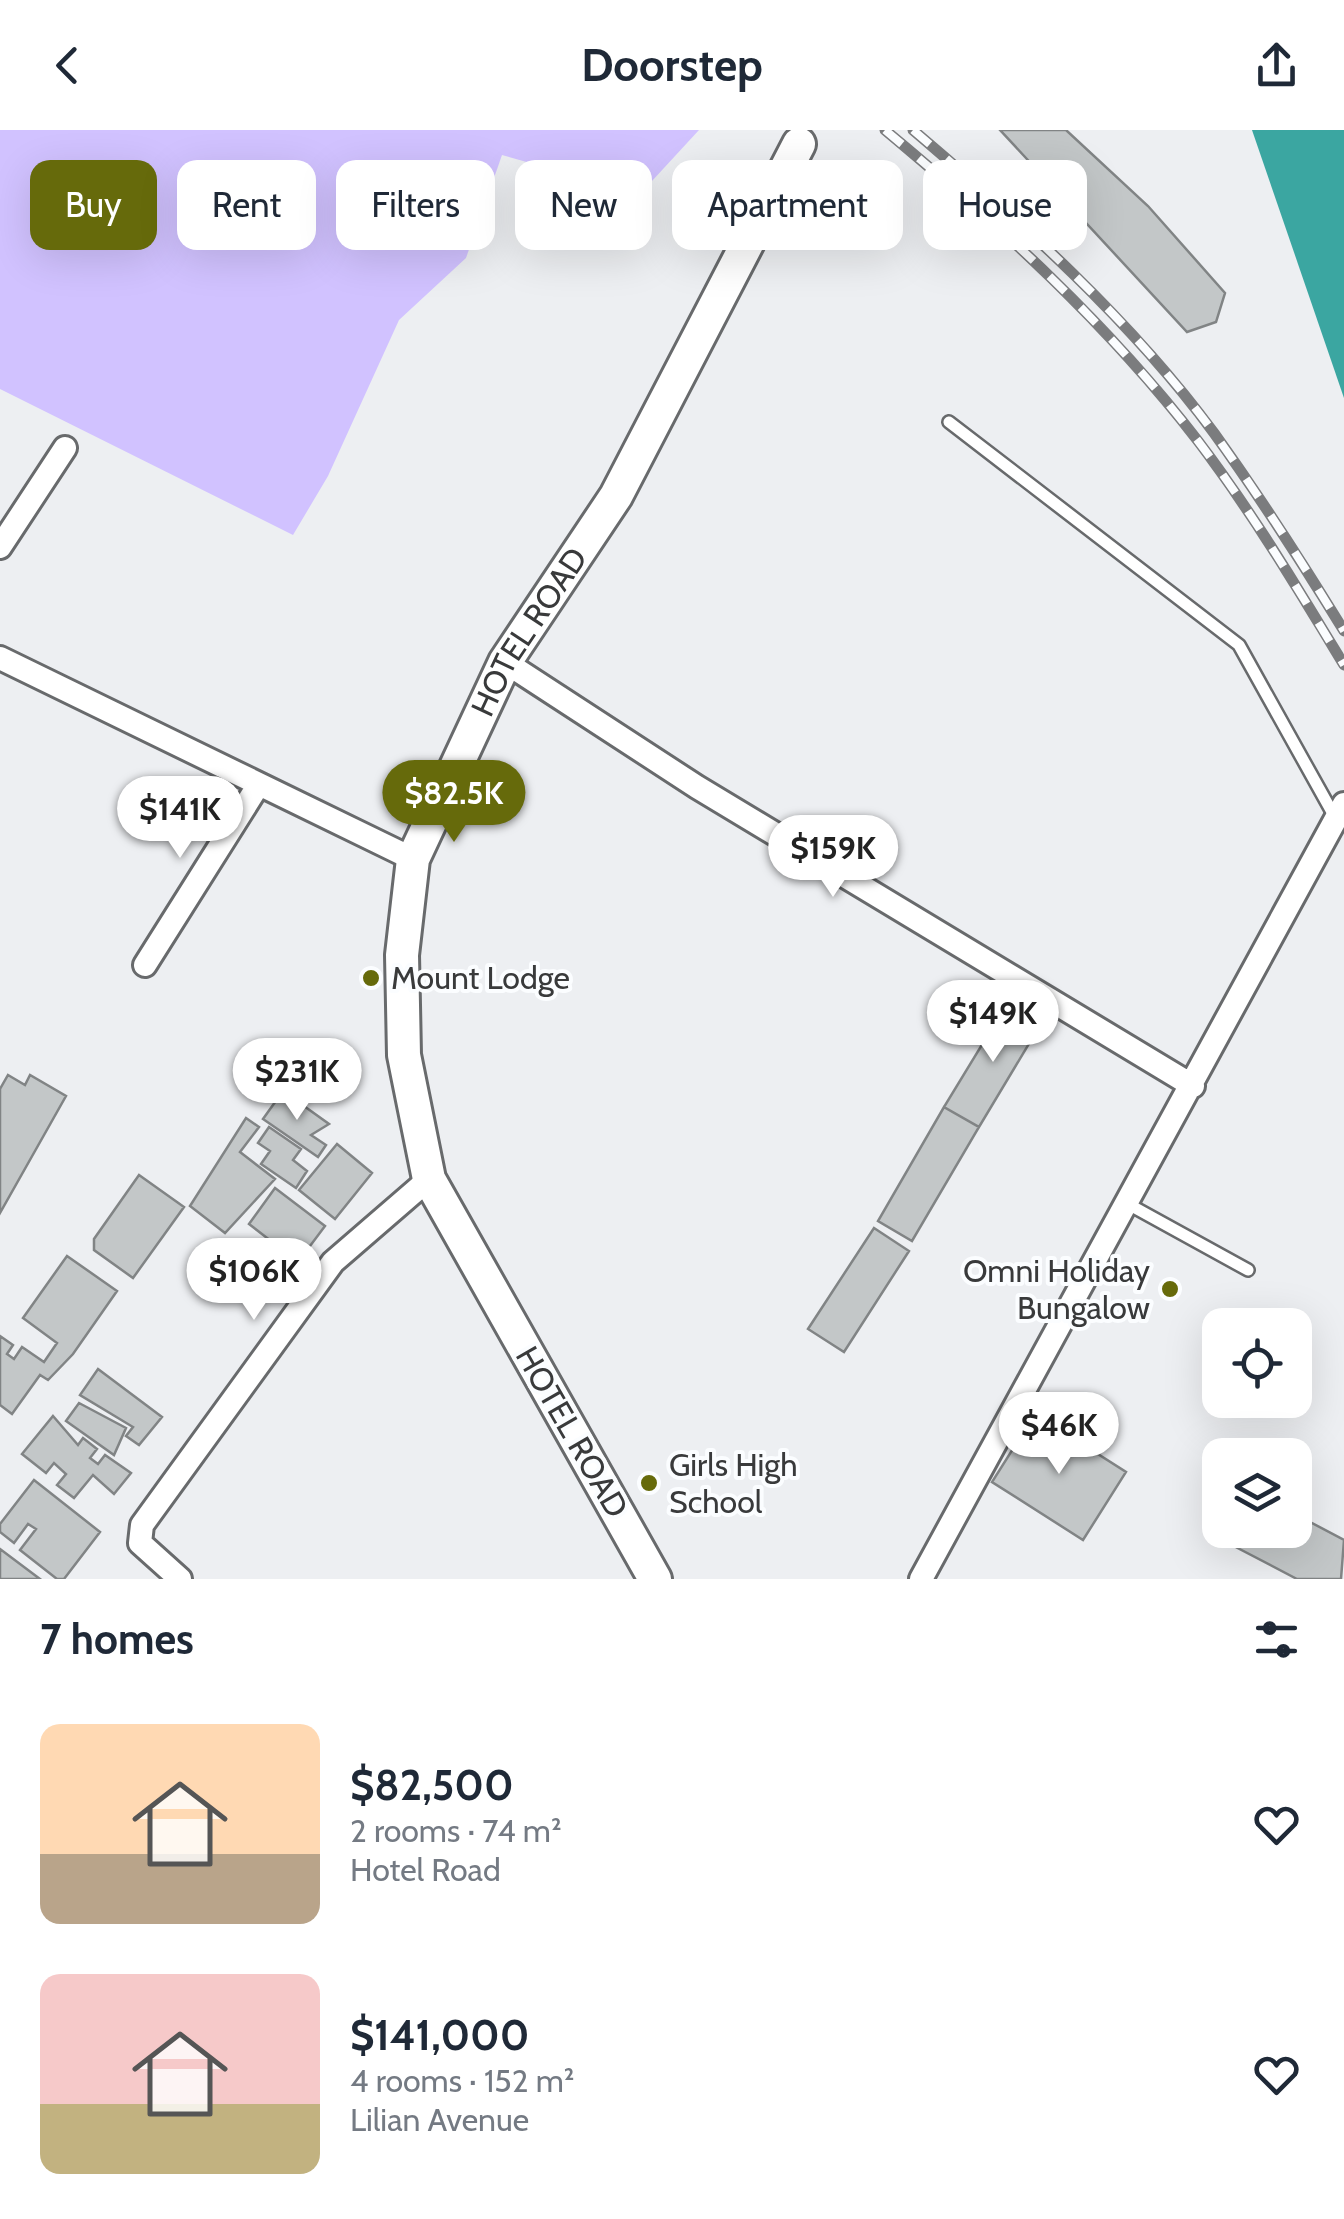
<!DOCTYPE html>
<html lang="en">
<head>
<meta charset="utf-8">
<style>
	:root { --surface:#fff; --page:#f2f2f3; --text:#1f2937; --muted:#747a83; --accent:#666a0b }
	body { margin:0; font-family:Cabin,sans-serif; background:var(--page); color:var(--text); height:100vh; display:flex; flex-direction:column; font-size:38px; white-space:nowrap }
	* { box-sizing:border-box; margin:0 }
	p { font-size:32px; color:var(--muted) }
	.icon { flex:none; width:55px; height:55px; fill:none; stroke:currentColor; stroke-width:2; stroke-linecap:round; stroke-linejoin:round }
	.map { position:relative; height:1449px; overflow:hidden }
	.panel { display:flex; flex-direction:column; background:var(--surface); flex:1 }
	.panel>* { flex:none }
	.top-card { position:absolute; left:30px; top:30px; width:1285px; height:90px; display:flex; gap:20px }
	.fabs { position:absolute; left:1202px; top:1178px; display:grid; gap:20px }
	.fabs a { display:grid; place-items:center; width:110px; height:110px; border-radius:20px; background:var(--surface); box-shadow:0 10px 40px #0002; font-size:50px }
	.price { position:absolute; translate:-50% -85px; padding:0 22px; border-radius:35px; background:#fff; color:#222; font-size:32px; line-height:65px; filter:drop-shadow(0 2px 5px #0008) }
	.price::after { content:''; position:absolute; left:50%; top:60px; width:30px; height:22px; margin-left:-15px; background:inherit; clip-path:polygon(0 0,100% 0,50% 100%) }
	.price.active { background:var(--accent); color:#fff }
	ul { padding:0; list-style:none }
	li { display:flex; align-items:center; gap:30px; height:250px; padding:0 40px }
	li span { display:grid; place-items:center; flex:none; width:280px; height:200px; border-radius:20px; color:#555 }
	li>.icon { margin-inline-start:auto }
	span .icon { width:120px; height:120px; fill:#fffc; stroke-width:1 }
	li b { font-size:42px }
	h2 { display:flex; justify-content:space-between; align-items:center; height:120px; padding:0 40px; font-size:42px }
	.pill { padding:0 35px; border-radius:20px; background:var(--surface); box-shadow:0 10px 40px #0002; font-size:35px; line-height:90px }
	.pill.active { background:var(--accent); color:#fff }
	header { display:flex; justify-content:space-between; align-items:center; height:130px; padding:0 40px; background:var(--surface); font-size:45px; font-weight:700 }
	.map>svg:first-child { display:block }
</style>
</head>
<body>
<header><svg class="icon" aria-label="back" viewBox="0 0 24 24"><path d="M15 5l-7 7 7 7"/></svg>Doorstep<svg class="icon" aria-label="share" viewBox="0 0 24 24"><path d="M12 15V3M7 8l5-5 5 5M5 13v7h14v-7"/></svg></header>
<div class="map">
<svg width="1344" height="1449" viewBox="0 0 1344 1449">
	<rect width="100%" height="100%" fill="#edeff2"/>
	<path fill="#d1c2ff" d="M0,0H699L640,64L502,25L466,128L399,190L328,346L293,405L0,259Z"/>
	<path fill="#3ba6a1" d="M1252,0H1344V268Z"/>
	<path fill="#c3c7c8" stroke="#818485" stroke-width="2.5" d="M1000,0H1066L1148,76L1225,163L1216,192L1187,202Z
		M1008,872L1042,892L979,997L944,977Z
		M8,945L25,955L30,945L66,966L0,1083V959Z
		M283,961L329,994L311,1005L326,1015L318,1027L263,989Z
		M944,977L979,997L912,1111L878,1091Z
		M246,988L259,997L240,1022L275,1049L225,1103L190,1076Z
		M269,997L301,1019L293,1030L307,1041L296,1058L261,1034L270,1021L258,1013Z
		M337,1014L372,1043L335,1089L299,1060Z
		M139,1045L184,1077L133,1148L94,1120V1109Z
		M275,1058L325,1096L298,1132L249,1094Z
		M874,1098L909,1121L844,1222L808,1199Z
		M67,1126L117,1161L73,1224L48,1250L40,1245L12,1284L0,1275V1206L13,1215L7,1224L14,1229L22,1217L44,1232L57,1213L23,1188Z
		M98,1239L162,1287L139,1315L126,1306L133,1297L80,1265Z
		M79,1273L126,1298L114,1325L66,1291Z
		M1035,1284L1126,1342L1083,1410L992,1352Z
		M53,1286L78,1315L83,1308L97,1319L90,1328L98,1334L105,1325L131,1343L114,1364L93,1345L74,1368L57,1355L66,1344L54,1333L46,1343L22,1324Z
		M34,1350L100,1402L64,1449H57L20,1420L36,1399L28,1394L14,1413L0,1402V1394Z
		M1295,1384L1344,1410L1341,1449H1297L1228,1413L1234,1400H1295Z
		M0,1419L40,1449H0Z"/>
	<g fill="none" stroke-linecap="round" stroke-linejoin="round">
		<g stroke="#686a6c" stroke-width="16">
			<path id="lane" d="M949,292L1239,515L1336,689
				M1128,1074L1248,1140"/>
		</g>
		<g stroke="#686a6c" stroke-width="28">
			<path id="street" d="M0,417L65,318
				M0,528L413,729
				M505,532L697,657L1193,956
				M145,835L259,654
				M180,1449L140,1413L142,1395L333,1132L429,1049
				M921,1449L1344,674"/>
		</g>
		<g stroke="#686a6c" stroke-width="38">
			<g id="secondary">
				<path id="s1" d="M655,1449L429,1049L404,925L402,825L413,729L505,532L616,366L799,14"/>
			</g>
		</g>
		<use href="#lane" stroke="#fff" stroke-width="11"/>
		<use href="#street" stroke="#fff" stroke-width="22"/>
		<use href="#secondary" stroke="#fff" stroke-width="32"/>
		<g stroke="#7b7c7e" stroke-width="11">
			<path id="rail" d="M885,0C998,94 1108,194 1198,311C1252,382 1298,459 1344,535
				M913,0C1020,91 1130,189 1214,303C1260,367 1303,434 1344,501"/>
		</g>
		<use href="#rail" stroke="#fbfdff" stroke-width="8" stroke-dasharray="22" stroke-linecap="butt"/>
	</g>
	<g fill="#666a0b" stroke="#fbfdff" stroke-width="4">
		<circle cx="371" cy="848" r="10"/>
		<circle cx="1170" cy="1159" r="10"/>
		<circle cx="649" cy="1353" r="10"/>
	</g>
	<g text-anchor="middle" stroke-width="8" stroke-linejoin="round" paint-order="stroke">
		<g font-size="32" fill="#393a3b" stroke="#fbfdff">
			<text dy="11" stroke="none"><textPath href="#s1" startOffset="1038">HOTEL ROAD</textPath></text>
			<text transform="translate(572 1302) rotate(60)" y="11">HOTEL ROAD</text>
		</g>
		<g font-size="32" fill="#393a3b" stroke="#fbfdff" text-anchor="start">
			<text x="391" y="859">Mount Lodge</text>
			<text x="1150" y="1152" text-anchor="end">Omni Holiday<tspan x="1150" dy="37">Bungalow</tspan></text>
			<text x="669" y="1346">Girls High<tspan x="669" dy="37">School</tspan></text>
		</g>
	</g>
</svg>
<div class="fabs">
<a><svg class="icon" aria-label="locate" viewBox="0 0 24 24"><circle cx="12" cy="12" r="6"/><path d="M12 2v4M12 18v4M2 12h4M18 12h4"/></svg></a>
<a><svg class="icon" aria-label="layers" viewBox="0 0 24 24"><path d="M12 4l9 5-9 5-9-5zM3 14l9 5 9-5"/></svg></a>
</div>
<b class="price active" style="left:454px;top:715px">$82.5K</b>
<b class="price" style="left:180px;top:731px">$141K</b>
<b class="price" style="left:833px;top:770px">$159K</b>
<b class="price" style="left:993px;top:935px">$149K</b>
<b class="price" style="left:297px;top:993px">$231K</b>
<b class="price" style="left:254px;top:1193px">$106K</b>
<b class="price" style="left:1059px;top:1347px">$46K</b>
<div class="top-card">
<a class="pill active">Buy</a>
<a class="pill">Rent</a>
<a class="pill">Filters</a>
<a class="pill">New</a>
<a class="pill">Apartment</a>
<a class="pill">House</a>
</div>
</div>
<section class="panel">
<h2>7 homes<svg class="icon" aria-label="filters" viewBox="0 0 24 24"><path d="M4 7h16M4 17h16"/><circle cx="9" cy="7" r="2"/><circle cx="15" cy="17" r="2"/></svg></h2>
<ul>
<li><span style="background:linear-gradient(#ffd9b3 65%,#b9a48a 0)"><svg class="icon" aria-label="home" viewBox="0 0 24 24"><path d="M3 11l9-7 9 7M6 9v11h12V9"/></svg></span><div><b>$82,500</b><p>2 rooms · 74 m²</p><p>Hotel Road</p></div><svg class="icon" aria-label="heart" viewBox="0 0 24 24"><path d="M12 20l-8-8c-3-5 5-10 8-4 3-6 11-1 8 4z"/></svg></li>
<li><span style="background:linear-gradient(#f6c9c9 65%,#c2b280 0)"><svg class="icon" aria-label="home" viewBox="0 0 24 24"><path d="M3 11l9-7 9 7M6 9v11h12V9"/></svg></span><div><b>$141,000</b><p>4 rooms · 152 m²</p><p>Lilian Avenue</p></div><svg class="icon" aria-label="heart" viewBox="0 0 24 24"><path d="M12 20l-8-8c-3-5 5-10 8-4 3-6 11-1 8 4z"/></svg></li>
</ul>
</section>
</body>
</html>
